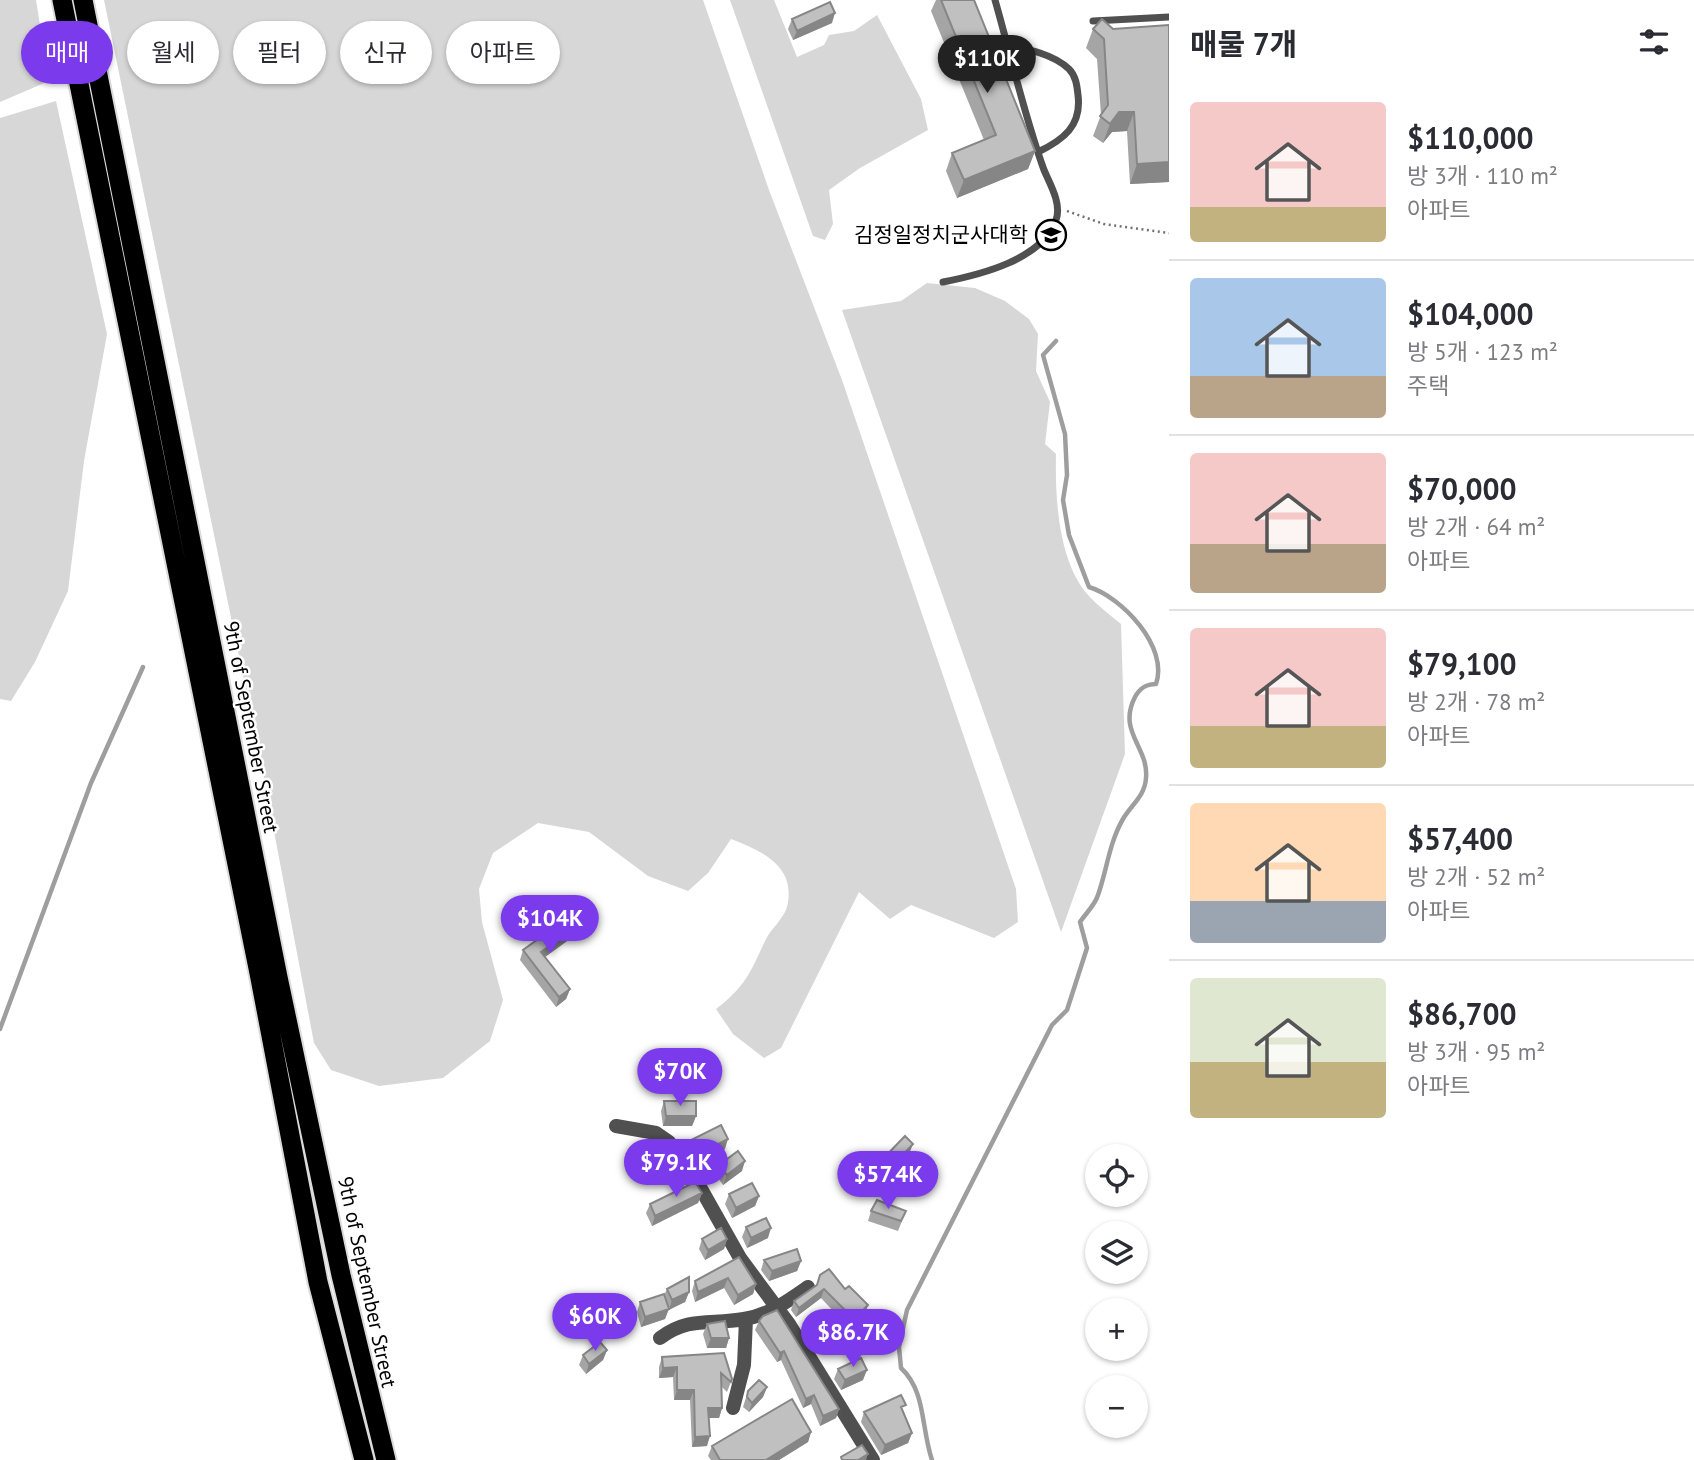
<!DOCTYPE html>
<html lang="ko">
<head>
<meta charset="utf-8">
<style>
	:root { --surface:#fff; --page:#f2f2f3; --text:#2b2b33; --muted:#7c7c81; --line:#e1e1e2; --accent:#7c3aed }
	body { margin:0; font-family:"PT Sans","Noto Sans KR",sans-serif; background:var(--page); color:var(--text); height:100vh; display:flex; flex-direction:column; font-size:26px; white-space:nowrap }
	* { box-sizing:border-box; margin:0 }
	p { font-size:23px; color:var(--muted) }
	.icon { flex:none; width:38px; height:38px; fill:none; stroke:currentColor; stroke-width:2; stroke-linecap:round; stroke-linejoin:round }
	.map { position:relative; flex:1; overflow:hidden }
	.side { display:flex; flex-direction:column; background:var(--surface); width:525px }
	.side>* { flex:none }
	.guide { position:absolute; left:21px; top:21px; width:665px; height:63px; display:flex; gap:14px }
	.tools { position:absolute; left:1085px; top:1144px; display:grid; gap:14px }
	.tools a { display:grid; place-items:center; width:63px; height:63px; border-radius:50%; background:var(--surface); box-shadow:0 2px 5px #0004; font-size:35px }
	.price { position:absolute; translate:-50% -60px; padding:0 16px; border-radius:24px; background:var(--accent); color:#fff; font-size:23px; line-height:46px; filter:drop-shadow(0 2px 4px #0008) }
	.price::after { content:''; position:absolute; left:50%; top:42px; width:21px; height:16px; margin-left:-10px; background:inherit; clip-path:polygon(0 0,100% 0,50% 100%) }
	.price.current { background:#222; color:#fff }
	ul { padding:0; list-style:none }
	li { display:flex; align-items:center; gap:21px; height:175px; padding:0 21px }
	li+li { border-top:2px solid var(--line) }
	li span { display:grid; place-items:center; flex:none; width:196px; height:140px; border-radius:7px; color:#555 }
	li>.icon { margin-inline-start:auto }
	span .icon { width:84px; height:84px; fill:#fffc; stroke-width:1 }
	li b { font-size:30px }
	h2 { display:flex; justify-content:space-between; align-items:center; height:84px; padding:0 21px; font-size:30px }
	.pill { padding:0 24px; border-radius:32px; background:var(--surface); box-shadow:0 2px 5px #0004; font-size:24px; line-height:63px }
	.pill.current { background:var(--accent); color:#fff }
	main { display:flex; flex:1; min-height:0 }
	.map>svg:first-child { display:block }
</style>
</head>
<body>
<main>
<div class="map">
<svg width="1169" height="1460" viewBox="0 0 1169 1460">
	<rect width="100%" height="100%" fill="#fff"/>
	<path fill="#d7d7d7" d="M0,0H36L49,81L0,102Z
		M104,0H703L769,190L842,380L1016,889L1018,922L994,938L911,905L890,919L859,892L781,1048L764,1058L733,1034L716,1009C747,985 750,972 766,939C771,929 784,918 787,907C797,866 762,851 731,839L708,873L688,891L648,876L589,832L538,823L493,853L479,889L482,922L503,1000L490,1041L443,1078L379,1086L331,1070L314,1043L263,773Z
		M730,0H774L797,57L824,45L829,35L854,31L877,15L921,99L928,130L860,168L829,190L833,224L825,240L813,236Z
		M56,101L107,334L84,461L68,591L35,662L11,701L0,699V118Z
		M927,283L975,288L1005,301L1029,319L1038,334L1036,371L1050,402L1045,444L1056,454C1055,497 1058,561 1088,595C1098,606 1110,615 1121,624L1125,754L1061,932L842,310L901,301Z"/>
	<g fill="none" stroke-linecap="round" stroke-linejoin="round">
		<path stroke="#9e9e9e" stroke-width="4.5" d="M0,1029L91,783L143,667
			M932,1460C921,1428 926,1391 901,1368L899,1347L907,1310L1052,1025L1067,1010L1087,948L1080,922C1086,913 1095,905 1098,895C1107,870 1109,843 1123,819C1131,805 1145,796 1146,778C1149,747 1117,732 1135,697C1140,688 1146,684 1156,684C1169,647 1122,597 1089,587L1069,535L1063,500L1067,475L1065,434L1043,355L1056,341"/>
		<g stroke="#dbdbdb" stroke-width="23">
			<path id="trunk" d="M62,0L259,973L318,1282L364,1460
				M83,0L278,977L341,1275L386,1460"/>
		</g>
		<path stroke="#727272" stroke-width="2.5" stroke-dasharray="2 3.5" stroke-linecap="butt" d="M1067,211L1104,224L1169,233"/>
		<path stroke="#505050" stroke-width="7" d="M1093,21L1169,17
			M1008,46C1028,49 1053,54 1069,69C1076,76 1077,86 1078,95C1082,126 1063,140 1038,152
			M943,282C979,275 1042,260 1056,220C1062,204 1050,184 1044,170C1024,115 1011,56 995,0"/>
		<path stroke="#505050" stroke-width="14" d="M616,1126L656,1133L669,1142L691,1171L740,1258L789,1324L873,1460
			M660,1338C689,1316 711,1325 744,1319C769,1315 788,1301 808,1287
			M733,1408L744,1365L746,1319"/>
		<use href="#trunk" stroke="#000" stroke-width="19"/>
	</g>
	<path fill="#a5a5a5" d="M936,0H974L1035,151L1028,169L957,198L946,171L952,153L984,140L931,11Z
		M792,19L832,23L793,40L788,29Z
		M1093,29H1113L1169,182L1130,184L1127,131L1112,132L1103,143L1093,136L1101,115L1097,59L1086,48Z
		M574,936L545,957L570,989L566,999L556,1007L520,960L523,950Z
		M664,1101L696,1116L692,1126H663L661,1111Z
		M691,1140L725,1149L697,1163L687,1150Z
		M909,1154L883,1182L875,1174L878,1164Z
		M719,1165L742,1171L723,1185L716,1175Z
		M702,1193L698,1203L652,1226L646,1213L650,1204Z
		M729,1194L759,1196L755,1206L732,1218L725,1204Z
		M871,1211L902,1221L898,1231L868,1221Z
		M746,1227L768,1238L747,1248L742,1237Z
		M702,1239H727L724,1249L705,1260L699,1249Z
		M739,1257L756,1284L753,1294L734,1305L724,1288L695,1302L692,1291L695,1281Z
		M764,1260L801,1261L797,1271L769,1281L761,1270Z
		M820,1275L865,1314L846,1334L841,1329L814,1347L809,1338L812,1329L836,1314L821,1298L796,1317L791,1310L794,1301L817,1286Z
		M667,1289L689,1292L685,1302L668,1309L665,1319L641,1327L637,1312L640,1302L664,1295Z
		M759,1321L839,1409L836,1418L820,1426L811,1404L803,1408L781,1360L777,1362L755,1330Z
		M707,1324L729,1338L726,1348H707L703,1334Z
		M607,1350L603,1360L586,1374L579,1365L583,1355Z
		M724,1353L732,1379L727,1392L722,1387V1408L719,1418H709L707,1446L692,1447L690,1400H674L673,1377L659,1378V1367L662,1357Z
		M838,1369L863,1380L841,1390L834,1379Z
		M767,1387L763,1397L749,1412L743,1407L748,1391Z
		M864,1412L903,1413L912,1433L908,1443L881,1455L861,1422Z
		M811,1432L808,1442L779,1460H711L708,1456L712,1446Z"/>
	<path fill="#868686" d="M835,13L832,23L793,40L797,31Z
		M1119,112H1134L1127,131L1112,132L1103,143L1110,124Z
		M1035,151L1028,169L957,198L964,180Z
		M1169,162V182L1130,184L1137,164Z
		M578,926L574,936L538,962L541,952Z
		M570,989L566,999L556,1007L559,997Z
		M666,1116H696L692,1126H663Z
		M728,1139L725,1149L697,1163L701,1153Z
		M913,1144L909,1154L883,1182L887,1172Z
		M745,1161L742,1171L723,1185L727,1175Z
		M702,1193L698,1203L652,1226L655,1216Z
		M759,1196L755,1206L732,1218L736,1208Z
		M771,1228L768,1238L747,1248L751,1238Z
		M727,1239L724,1249L705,1260L708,1250Z
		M801,1261L797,1271L769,1281L772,1271Z
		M728,1278L724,1288L695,1302L698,1292Z
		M756,1284L753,1294L734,1305L738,1295Z
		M824,1289L821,1298L796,1317L799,1308Z
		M689,1292L685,1302L669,1310L672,1300Z
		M868,1305L865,1314L846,1334L849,1325Z
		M669,1309L665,1319L641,1327L645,1317Z
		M845,1320L841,1329L814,1347L818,1337Z
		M711,1338H729L726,1348H707Z
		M607,1350L603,1360L586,1374L589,1364Z
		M784,1351L781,1360L777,1362L780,1353Z
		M677,1367L673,1377L659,1378L663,1368Z
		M867,1370L863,1380L841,1390L845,1380Z
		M767,1387L763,1397L749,1412L752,1403Z
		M677,1390H694L690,1400H674Z
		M814,1395L811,1404L803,1408L806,1399Z
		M708,1408H722L719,1418H705Z
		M839,1409L836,1418L820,1426L823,1416Z
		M811,1432L808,1442L779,1460H766Z
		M912,1433L908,1443L881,1455L885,1445Z
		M710,1436L707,1446L692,1447L695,1437Z
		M868,1454L866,1460H858Z"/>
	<path fill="#c0c0c0" stroke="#868686" stroke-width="2" d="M941,0H974L1035,151L964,180L952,153L996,135Z
		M830,2L835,13L797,31L792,19Z
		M1102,19L1113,29L1169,25V162L1137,164L1134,112H1119L1110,124L1100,116L1108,105L1104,39L1093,29Z
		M570,916L578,926L541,952L570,989L559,997L523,950Z
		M664,1101H696V1116H666Z
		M721,1125L728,1139L701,1153L691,1140Z
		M905,1136L913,1144L887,1172L878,1164Z
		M738,1151L745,1161L727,1175L719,1165Z
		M695,1182L702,1193L655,1216L650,1204Z
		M752,1183L759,1196L736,1208L729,1194Z
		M877,1200L906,1211L901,1221L871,1211Z
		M766,1218L771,1228L751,1238L746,1227Z
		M721,1228L727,1239L708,1250L702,1239Z
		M797,1249L801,1261L772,1271L764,1260Z
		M739,1257L756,1284L738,1295L728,1278L698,1292L695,1281Z
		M829,1269L845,1289L849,1286L868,1305L849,1325L845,1320L818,1337L812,1329L844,1309L824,1289L799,1308L794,1301L817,1285L820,1275Z
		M689,1277V1292L672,1300L667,1289Z
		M664,1294L669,1309L645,1317L640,1302Z
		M777,1310L839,1409L823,1416L814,1395L806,1399L784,1351L780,1353L759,1321L763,1316Z
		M725,1321L729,1338H711L707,1324Z
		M600,1342L607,1350L589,1364L583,1355Z
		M724,1353L732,1379L731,1382L721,1373L722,1408H708L710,1436L695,1437L694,1390H677V1367L663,1368L662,1357Z
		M861,1358L867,1370L845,1380L838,1369Z
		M759,1380L767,1387L752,1403L747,1397L748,1391Z
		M901,1395L906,1405L901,1407L912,1433L885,1445L864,1412Z
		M792,1399L811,1432L766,1460H720L712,1446Z
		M862,1445L868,1454L858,1460H842L841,1457Z"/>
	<defs>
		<g id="university-ring" transform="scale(1.575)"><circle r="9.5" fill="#fff" stroke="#000" stroke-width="1.5"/><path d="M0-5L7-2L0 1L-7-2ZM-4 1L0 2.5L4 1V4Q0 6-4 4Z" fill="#000"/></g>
	</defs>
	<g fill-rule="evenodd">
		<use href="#university-ring" x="1051" y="235"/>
	</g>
	<g text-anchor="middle" stroke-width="5" stroke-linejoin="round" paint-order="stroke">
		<g font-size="21" fill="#000" stroke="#fff" text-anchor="end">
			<text x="1028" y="242">김정일정치군사대학</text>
		</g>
		<g font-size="21" fill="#000" stroke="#fff">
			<text transform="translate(251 727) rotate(79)" y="7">9th of September Street</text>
			<text transform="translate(367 1282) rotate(78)" y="7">9th of September Street</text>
		</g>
	</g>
</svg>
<div class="tools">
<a><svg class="icon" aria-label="locate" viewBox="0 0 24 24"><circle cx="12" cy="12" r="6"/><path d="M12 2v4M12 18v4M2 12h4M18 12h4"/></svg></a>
<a><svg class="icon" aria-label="layers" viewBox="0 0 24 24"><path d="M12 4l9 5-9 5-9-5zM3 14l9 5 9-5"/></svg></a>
<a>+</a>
<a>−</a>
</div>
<b class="price current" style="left:987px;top:95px">$110K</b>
<b class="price" style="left:550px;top:955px">$104K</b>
<b class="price" style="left:680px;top:1108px">$70K</b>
<b class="price" style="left:676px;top:1199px">$79.1K</b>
<b class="price" style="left:888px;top:1211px">$57.4K</b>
<b class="price" style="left:595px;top:1353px">$60K</b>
<b class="price" style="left:853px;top:1369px">$86.7K</b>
<div class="guide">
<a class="pill current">매매</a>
<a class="pill">월세</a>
<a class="pill">필터</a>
<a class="pill">신규</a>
<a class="pill">아파트</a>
</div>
</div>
<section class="side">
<h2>매물 7개<svg class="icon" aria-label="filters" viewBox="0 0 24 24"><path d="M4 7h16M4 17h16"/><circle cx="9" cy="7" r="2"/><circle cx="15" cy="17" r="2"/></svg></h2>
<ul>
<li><span style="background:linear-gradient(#f6c9c9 75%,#c2b280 0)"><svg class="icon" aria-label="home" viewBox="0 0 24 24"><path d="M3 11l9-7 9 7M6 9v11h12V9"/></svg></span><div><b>$110,000</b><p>방 3개 · 110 m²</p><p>아파트</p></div></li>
<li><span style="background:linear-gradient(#a9c7e8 70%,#b9a48a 0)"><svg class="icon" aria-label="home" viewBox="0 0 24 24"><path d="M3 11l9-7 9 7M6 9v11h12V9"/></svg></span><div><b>$104,000</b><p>방 5개 · 123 m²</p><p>주택</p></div></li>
<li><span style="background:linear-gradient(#f6c9c9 65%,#b9a48a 0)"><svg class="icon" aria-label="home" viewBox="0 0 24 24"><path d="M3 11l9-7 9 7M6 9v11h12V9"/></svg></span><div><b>$70,000</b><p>방 2개 · 64 m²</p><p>아파트</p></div></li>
<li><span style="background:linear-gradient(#f6c9c9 70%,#c2b280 0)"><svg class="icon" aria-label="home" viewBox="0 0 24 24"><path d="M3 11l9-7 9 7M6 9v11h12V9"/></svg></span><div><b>$79,100</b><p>방 2개 · 78 m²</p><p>아파트</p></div></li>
<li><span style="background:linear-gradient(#ffd9b3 70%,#9aa5b1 0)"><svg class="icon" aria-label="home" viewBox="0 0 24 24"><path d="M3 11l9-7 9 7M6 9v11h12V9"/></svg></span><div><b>$57,400</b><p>방 2개 · 52 m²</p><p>아파트</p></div></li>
<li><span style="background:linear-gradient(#dfe7d0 60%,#c2b280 0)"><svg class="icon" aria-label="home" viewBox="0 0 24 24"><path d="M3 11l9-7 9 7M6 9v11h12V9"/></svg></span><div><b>$86,700</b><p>방 3개 · 95 m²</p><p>아파트</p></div></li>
</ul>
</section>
</main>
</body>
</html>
